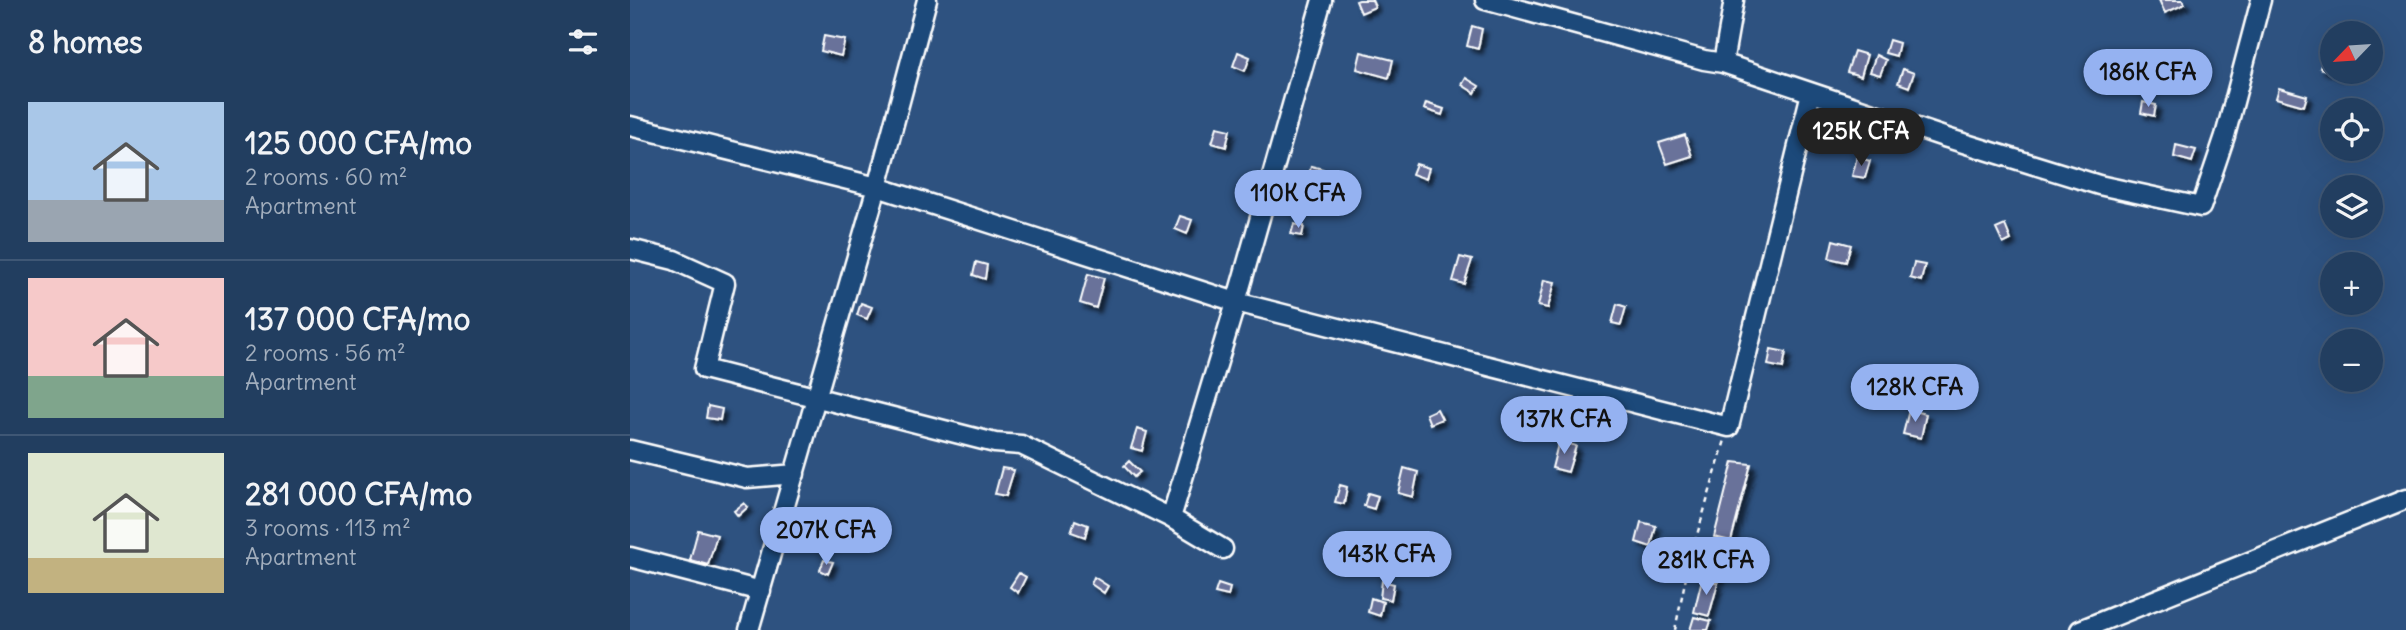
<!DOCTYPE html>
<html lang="en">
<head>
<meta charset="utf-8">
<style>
	:root { --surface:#223e60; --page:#2e4969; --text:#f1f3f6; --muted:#a2aebd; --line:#3f5775; --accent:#95b2f1 }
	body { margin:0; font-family:Delius,sans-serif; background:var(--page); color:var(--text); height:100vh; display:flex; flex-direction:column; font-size:26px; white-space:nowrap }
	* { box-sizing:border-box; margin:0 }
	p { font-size:23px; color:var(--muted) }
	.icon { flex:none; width:38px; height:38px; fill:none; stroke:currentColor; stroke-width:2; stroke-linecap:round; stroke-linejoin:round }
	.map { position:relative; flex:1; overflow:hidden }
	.details { display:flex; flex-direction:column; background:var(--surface); width:630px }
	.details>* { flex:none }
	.needle { width:46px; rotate:245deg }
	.buttons { position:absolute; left:1690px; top:21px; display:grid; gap:14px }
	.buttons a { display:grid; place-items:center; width:63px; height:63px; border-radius:50%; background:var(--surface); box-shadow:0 7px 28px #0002,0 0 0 2px var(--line); font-size:35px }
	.price { position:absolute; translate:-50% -60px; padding:0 16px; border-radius:24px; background:var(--accent); color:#111; font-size:23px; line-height:46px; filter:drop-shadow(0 2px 4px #0008) }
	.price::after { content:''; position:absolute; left:50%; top:42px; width:21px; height:16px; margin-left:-10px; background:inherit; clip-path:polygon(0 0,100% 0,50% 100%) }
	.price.on { background:#222; color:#fff }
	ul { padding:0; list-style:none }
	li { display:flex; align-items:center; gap:21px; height:175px; padding:0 28px }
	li+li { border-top:2px solid var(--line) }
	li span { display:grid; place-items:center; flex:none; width:196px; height:140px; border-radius:0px; color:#555 }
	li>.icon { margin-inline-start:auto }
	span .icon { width:84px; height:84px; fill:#fffc; stroke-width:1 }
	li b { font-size:30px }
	h2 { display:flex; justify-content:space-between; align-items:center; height:84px; padding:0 28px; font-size:30px }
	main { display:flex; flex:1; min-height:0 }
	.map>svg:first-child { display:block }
</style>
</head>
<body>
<main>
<section class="details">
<h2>8 homes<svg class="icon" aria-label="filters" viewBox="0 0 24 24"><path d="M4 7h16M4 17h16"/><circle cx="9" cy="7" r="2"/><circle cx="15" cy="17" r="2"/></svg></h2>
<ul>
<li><span style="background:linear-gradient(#a9c7e8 70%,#9aa5b1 0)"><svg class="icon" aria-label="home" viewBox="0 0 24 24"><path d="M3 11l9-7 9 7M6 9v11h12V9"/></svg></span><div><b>125 000 CFA/mo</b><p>2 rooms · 60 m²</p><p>Apartment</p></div></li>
<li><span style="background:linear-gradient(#f6c9c9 70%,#7fa58c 0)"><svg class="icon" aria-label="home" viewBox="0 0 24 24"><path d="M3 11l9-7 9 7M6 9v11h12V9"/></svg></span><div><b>137 000 CFA/mo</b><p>2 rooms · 56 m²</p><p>Apartment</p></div></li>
<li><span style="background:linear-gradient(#dfe7d0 75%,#c2b280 0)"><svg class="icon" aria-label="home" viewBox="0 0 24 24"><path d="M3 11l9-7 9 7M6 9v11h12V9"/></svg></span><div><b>281 000 CFA/mo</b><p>3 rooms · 113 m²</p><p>Apartment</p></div></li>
</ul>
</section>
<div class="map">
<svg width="1776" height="630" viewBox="0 0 1776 630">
	<defs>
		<filter id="shadow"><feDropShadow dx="4.5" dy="4.5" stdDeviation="2" flood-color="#0009"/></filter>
	</defs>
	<rect width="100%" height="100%" fill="#2e5280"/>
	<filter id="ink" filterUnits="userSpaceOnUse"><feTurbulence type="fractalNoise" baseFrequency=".0143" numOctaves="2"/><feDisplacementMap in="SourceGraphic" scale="14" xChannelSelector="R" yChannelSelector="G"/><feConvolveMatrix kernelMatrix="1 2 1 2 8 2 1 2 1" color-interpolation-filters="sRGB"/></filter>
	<g filter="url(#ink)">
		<path fill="#69729a" stroke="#fff" stroke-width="2" filter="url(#shadow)" d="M729,0H742L745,7L731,13L726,1Z
			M1529,0H1553L1555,4L1535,13Z
			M842,26L852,29L848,49L837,46Z
			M194,36L215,40L211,56L191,51Z
			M1259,40L1269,43L1266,56L1255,53Z
			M1224,51L1237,55L1231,76L1217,72Z
			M608,52L620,57L615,71L603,66Z
			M731,52L763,60L759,78L727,69Z
			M1546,54L1562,58L1556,78L1540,73Z
			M1695,54L1703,56V72H1709L1708,75L1690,68Z
			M1246,55L1256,60L1250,75L1240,72Z
			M1273,69L1284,73L1279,87L1268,83Z
			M836,78L849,86L845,93L832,85Z
			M1649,88L1677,96L1674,106L1646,98Z
			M1513,102L1526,105L1524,116L1511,113Z
			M796,103L814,109L812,115L794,109Z
			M587,127L600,130L596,147L582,143Z
			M1055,135L1062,156L1037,164L1029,143Z
			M1546,145L1566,150L1562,162L1544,157Z
			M1227,157L1240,161L1235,178L1222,176Z
			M786,164L799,168L796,179L782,174Z
			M681,166L693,169L688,196L675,194Z
			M550,216L562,220L557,234L545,229Z
			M664,224L674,226L672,236L661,234Z
			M1375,225L1381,240L1373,244L1366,229Z
			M1203,240L1221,245L1216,262L1199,258Z
			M830,257L842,260L834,284L823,281Z
			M346,262L357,265L355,279L343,275Z
			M1284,263L1295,265L1291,281L1280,278Z
			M458,274L474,278L466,308L450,303Z
			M914,280L925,282L918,308L908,306Z
			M231,303L242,307L237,319L227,315Z
			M987,304L996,307L991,325L982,323Z
			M1141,349L1156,352L1153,368L1138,365Z
			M78,406L92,409L90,420L76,418Z
			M807,409L812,419L800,424L796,414Z
			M1279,410L1296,414L1291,438L1273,434Z
			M507,429L517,432L512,451L501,448Z
			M929,440L946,446L938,472L922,468Z
			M499,461L510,472L504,477L494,466Z
			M1103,462L1121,464L1101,541L1084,537Z
			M372,468L384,470L376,496L365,494Z
			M774,468L788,472L783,497L768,493Z
			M710,485L717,487L714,504L705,502Z
			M738,493L748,496L744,509L734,506Z
			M114,503L118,507L108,516L104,511Z
			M445,520L458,525L455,537L441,532Z
			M1011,522L1026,526L1021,547L1006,542Z
			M68,530L87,535L78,565L60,560Z
			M1082,542L1100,545L1090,579L1073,575Z
			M194,560L203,562L198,574L190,570Z
			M389,573L396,577L388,593L380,587Z
			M464,577L478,586L474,593L461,584Z
			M1072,579L1088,583L1079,616L1064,612Z
			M752,581L764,584L761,600L750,598Z
			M588,584L600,588L598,596L585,593Z
			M741,598L753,602L750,616L738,612Z
			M1064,617L1081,621L1078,630H1060Z"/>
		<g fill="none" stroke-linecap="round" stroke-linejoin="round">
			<g stroke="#fff" stroke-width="23">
				<path id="minor" d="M855,0L1074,60L1093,63L1317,138L1469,185L1571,207L1595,136L1631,0
					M1093,63L1104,0
					M0,126L247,187L606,302L1099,427L1181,93
					M0,249L44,260L95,283L74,369L365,443L391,445L541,518L593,549
					M0,450L117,478L165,474
					M541,518L606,302L692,0
					M0,557L131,591
					M119,630L247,187L297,0
					M1450,630L1776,499"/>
			</g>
			<path stroke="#fff" stroke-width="2.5" stroke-dasharray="5 5" stroke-linecap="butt" d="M1045,630L1059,562L1095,440"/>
			<use href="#minor" stroke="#1f4a7a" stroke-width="18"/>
		</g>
	</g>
</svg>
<div class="buttons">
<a><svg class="needle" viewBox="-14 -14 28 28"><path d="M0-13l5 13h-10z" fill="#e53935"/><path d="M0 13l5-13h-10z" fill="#a2aebd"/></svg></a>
<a><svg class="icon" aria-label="locate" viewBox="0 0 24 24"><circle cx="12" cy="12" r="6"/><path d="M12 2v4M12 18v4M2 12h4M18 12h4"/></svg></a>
<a><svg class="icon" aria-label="layers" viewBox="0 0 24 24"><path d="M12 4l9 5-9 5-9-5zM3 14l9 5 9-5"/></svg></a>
<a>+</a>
<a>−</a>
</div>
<b class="price" style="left:1518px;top:109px">186K CFA</b>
<b class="price on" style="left:1231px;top:168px">125K CFA</b>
<b class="price" style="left:668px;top:230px">110K CFA</b>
<b class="price" style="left:1285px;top:424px">128K CFA</b>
<b class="price" style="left:934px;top:456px">137K CFA</b>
<b class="price" style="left:196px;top:567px">207K CFA</b>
<b class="price" style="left:757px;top:591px">143K CFA</b>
<b class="price" style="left:1076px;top:597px">281K CFA</b>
</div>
</main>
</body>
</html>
